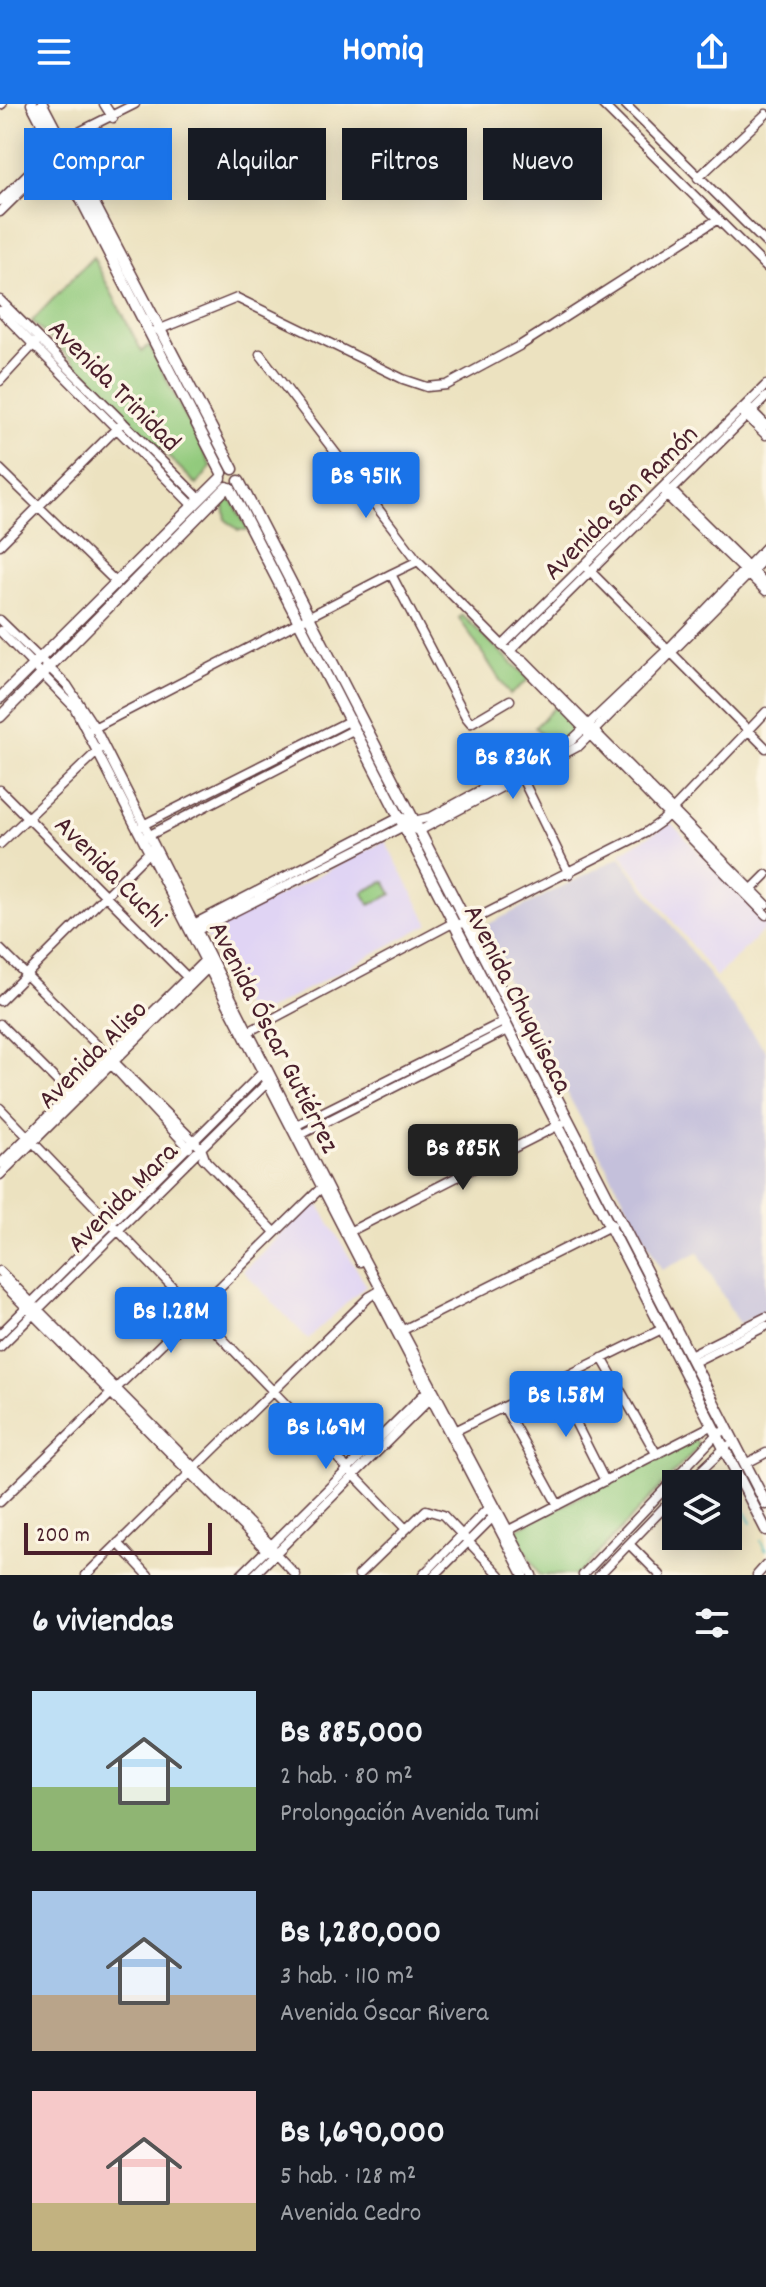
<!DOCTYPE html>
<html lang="es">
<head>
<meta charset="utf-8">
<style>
	:root { --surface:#171b24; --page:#20242c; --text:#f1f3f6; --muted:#9ea1a6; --accent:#1a73e8 }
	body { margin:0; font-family:Dekko,sans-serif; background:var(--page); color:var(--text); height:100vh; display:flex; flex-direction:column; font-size:30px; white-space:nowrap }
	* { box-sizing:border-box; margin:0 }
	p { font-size:26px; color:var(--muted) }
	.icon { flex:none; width:44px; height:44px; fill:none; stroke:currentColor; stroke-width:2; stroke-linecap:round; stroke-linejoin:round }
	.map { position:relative; height:1471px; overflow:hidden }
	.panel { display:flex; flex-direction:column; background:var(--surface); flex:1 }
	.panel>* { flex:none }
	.hud { position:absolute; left:24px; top:24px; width:718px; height:72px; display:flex; gap:16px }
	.tools { position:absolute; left:662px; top:1366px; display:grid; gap:16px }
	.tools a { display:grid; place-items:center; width:80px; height:80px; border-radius:0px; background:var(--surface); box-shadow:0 4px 20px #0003; font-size:40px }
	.scale { position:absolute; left:24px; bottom:20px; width:188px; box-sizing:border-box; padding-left:8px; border:4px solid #4a1f2b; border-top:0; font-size:22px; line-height:28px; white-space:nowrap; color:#4a1f2b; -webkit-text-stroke:6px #fcf5e5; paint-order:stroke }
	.price { position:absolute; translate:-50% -68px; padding:0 18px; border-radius:8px; background:var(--accent); color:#fff; font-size:26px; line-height:52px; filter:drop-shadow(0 2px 4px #0008) }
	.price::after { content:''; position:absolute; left:50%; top:48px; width:24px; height:18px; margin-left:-12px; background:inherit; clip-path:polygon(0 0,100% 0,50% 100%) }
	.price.active { background:#222; color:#fff }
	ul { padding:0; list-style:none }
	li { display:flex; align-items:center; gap:24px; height:200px; padding:0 32px }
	li span { display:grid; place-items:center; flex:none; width:224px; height:160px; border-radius:0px; color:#555 }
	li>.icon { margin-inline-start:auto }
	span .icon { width:96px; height:96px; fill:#fffc; stroke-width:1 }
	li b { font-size:34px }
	h2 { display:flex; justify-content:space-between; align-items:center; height:96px; padding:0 32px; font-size:34px }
	.tag { padding:0 28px; border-radius:0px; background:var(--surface); box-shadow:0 4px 20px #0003; font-size:28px; line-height:72px }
	.tag.active { background:var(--accent); color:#fff }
	header { display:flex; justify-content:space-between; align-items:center; height:104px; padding:0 32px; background:var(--accent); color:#fff; font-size:36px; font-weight:700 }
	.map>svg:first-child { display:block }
</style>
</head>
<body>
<header><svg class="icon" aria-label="menu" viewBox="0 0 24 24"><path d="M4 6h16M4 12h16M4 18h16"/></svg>Homiq<svg class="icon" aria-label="share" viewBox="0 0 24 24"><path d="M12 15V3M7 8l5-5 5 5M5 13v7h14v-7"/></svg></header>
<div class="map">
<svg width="766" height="1471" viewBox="0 0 766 1471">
	<rect width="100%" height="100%" fill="#fcf5e5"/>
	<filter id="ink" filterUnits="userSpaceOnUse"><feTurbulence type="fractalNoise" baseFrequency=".0125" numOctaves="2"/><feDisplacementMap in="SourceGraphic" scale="16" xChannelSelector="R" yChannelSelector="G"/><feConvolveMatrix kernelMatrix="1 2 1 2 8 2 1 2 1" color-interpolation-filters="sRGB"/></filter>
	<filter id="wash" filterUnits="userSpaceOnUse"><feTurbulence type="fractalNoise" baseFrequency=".006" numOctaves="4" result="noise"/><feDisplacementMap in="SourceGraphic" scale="32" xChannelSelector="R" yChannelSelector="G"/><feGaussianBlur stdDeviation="1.8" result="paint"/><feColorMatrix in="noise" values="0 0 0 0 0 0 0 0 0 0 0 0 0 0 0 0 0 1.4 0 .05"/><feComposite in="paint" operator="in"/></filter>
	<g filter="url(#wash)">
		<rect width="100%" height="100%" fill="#ece2c0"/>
		<path fill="#e0d4f4" d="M671,719L766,818V824L716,873L620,749Z
			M385,737L429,820L251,915L205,830Z
			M316,1096L366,1181L308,1235L243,1167Z"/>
		<path fill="#c4c0db" d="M620,753L766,947V1207L739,1220L698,1148L662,1166L479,825Z"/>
		<path fill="#92ca7d" stroke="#6e7454" stroke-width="2" d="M93,153L142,248L149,241L211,363L197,381L32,217Z
			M230,394L232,396L248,426H238L226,416L224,401Z
			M462,511L529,575L510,591L459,514Z
			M555,603L577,625L553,645L535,623Z
			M385,777L392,790L370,801L363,788Z
			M695,1334L699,1342L578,1471H539L515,1428L517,1425Z"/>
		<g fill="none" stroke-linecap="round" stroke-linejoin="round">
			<path stroke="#4dbcc2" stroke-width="2" d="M724,1372L751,1419
				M761,1437L766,1446"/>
		</g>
	</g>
	<g filter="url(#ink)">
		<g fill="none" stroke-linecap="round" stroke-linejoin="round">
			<g stroke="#623c41" stroke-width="11">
				<path id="minor" d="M104,0L113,14
					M602,0L766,163
					M625,0L766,139
					M0,1L2,0
					M698,74L766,10
					M0,97L61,37L135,0
					M0,108L60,49
					M0,196L200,395
					M0,207L193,402
					M158,226L237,194L403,275L427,283L447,281L521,241L718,115
					M260,250L418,457L509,548L766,293
					M0,277L36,238
					M749,304L766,321
					M744,310L766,331
					M0,365L117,479
					M0,441L123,318
					M589,466L766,644
					M391,470L418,457
					M766,480L671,386L665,385L666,391L766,487
					M0,516L67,581L95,624L350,1128L532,1471
					M0,527L74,603L360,1158
					M502,542L766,281
					M92,625L391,470L466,613L471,619L510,596
					M522,674L569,770
					M0,686L192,878
					M141,722L351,616
					M146,733L355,625
					M0,740L100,645
					M750,787L766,771
					M766,800L524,556L509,548L766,811
					M190,822L400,713L414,717L431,713L571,637L668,545L766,443
					M194,828L404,722L419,727L579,642L766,453
					M0,845L201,1044L205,1055
					M0,897L151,746
					M0,920L73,993
					M246,929L449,821L467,819L645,729L662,717L766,608
					M109,958L189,1044
					M0,1004L405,1424
					M295,1022L505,917
					M300,1031L509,925
					M203,1054L274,1127
					M0,1060L207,854
					M0,1071L209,863
					M345,1130L561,1020
					M0,1167L271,1441L276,1450L266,1446L0,1177
					M379,1195L523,1471
					M399,1228L612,1121
					M0,1230L264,967
					M0,1243L270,976
					M690,1251L766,1213
					M602,1254L657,1351
					M694,1258L766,1222
					M555,1278L605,1377
					M504,1303L558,1401
					M455,1327L662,1225
					M745,1360L766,1349
					M687,1380L727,1342
					M0,1398L322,1083
					M507,1427L711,1322
					M118,1439L148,1471
					M629,1440L660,1471
					M276,1450L296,1471
					M86,1471L369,1193L381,1186
					M241,1471L429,1285
					M254,1471L431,1294
					M359,1471L426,1406L443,1411L500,1471
					M423,1471L488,1404
					M435,1471L493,1413
					M583,1471L716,1331L728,1325
					M599,1471L676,1391
					M757,1471L766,1461"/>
			</g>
			<g stroke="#623c41" stroke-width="13">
				<path id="major" d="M32,0L222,369
					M42,0L233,365
					M239,377L766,1400
					M230,384L766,1426
					M0,594L221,374
					M0,613L227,383"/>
			</g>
			<use href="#minor" stroke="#fff" stroke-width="8"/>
			<use href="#major" stroke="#fff" stroke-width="10"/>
		</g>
	</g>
	<g text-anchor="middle" stroke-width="7" stroke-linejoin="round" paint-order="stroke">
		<g font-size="28" fill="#4a1f2b" stroke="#fcf5e5">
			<text transform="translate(116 280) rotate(45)" y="10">Avenida Trinidad</text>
			<text transform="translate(619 397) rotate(-45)" y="10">Avenida San Ramón</text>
			<text transform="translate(112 766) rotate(45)" y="10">Avenida Cuchi</text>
			<text transform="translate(520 894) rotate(63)" y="10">Avenida Chuquisaca</text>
			<text transform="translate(276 932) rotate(63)" y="10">Avenida Óscar Gutiérrez</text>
			<text transform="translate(91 949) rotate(-45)" y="10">Avenida Aliso</text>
			<text transform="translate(121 1092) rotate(-45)" y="10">Avenida Mara</text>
		</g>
	</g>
</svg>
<div class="tools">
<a><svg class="icon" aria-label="layers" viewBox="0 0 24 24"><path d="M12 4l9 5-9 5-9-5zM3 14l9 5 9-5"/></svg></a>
</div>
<div class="scale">200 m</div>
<b class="price" style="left:366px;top:416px">Bs 951K</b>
<b class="price" style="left:513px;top:697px">Bs 836K</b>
<b class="price active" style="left:463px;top:1088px">Bs 885K</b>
<b class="price" style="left:171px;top:1251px">Bs 1.28M</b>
<b class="price" style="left:566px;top:1335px">Bs 1.58M</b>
<b class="price" style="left:326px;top:1367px">Bs 1.69M</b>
<div class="hud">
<a class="tag active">Comprar</a>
<a class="tag">Alquilar</a>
<a class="tag">Filtros</a>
<a class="tag">Nuevo</a>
</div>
</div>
<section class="panel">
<h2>6 viviendas<svg class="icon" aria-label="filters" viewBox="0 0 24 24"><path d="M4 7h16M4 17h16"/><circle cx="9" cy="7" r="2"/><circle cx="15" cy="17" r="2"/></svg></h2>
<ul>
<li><span style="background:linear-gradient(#bfe0f5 60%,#8fb573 0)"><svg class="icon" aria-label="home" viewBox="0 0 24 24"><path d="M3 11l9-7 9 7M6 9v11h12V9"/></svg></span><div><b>Bs 885,000</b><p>2 hab. · 80 m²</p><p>Prolongación Avenida Tumi</p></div></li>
<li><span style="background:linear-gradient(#a9c7e8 65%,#b9a48a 0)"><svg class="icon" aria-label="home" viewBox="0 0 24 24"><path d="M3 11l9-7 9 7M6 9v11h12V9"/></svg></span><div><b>Bs 1,280,000</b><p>3 hab. · 110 m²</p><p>Avenida Óscar Rivera</p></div></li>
<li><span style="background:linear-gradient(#f6c9c9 70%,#c2b280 0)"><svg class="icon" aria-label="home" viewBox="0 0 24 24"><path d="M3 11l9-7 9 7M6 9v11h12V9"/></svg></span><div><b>Bs 1,690,000</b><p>5 hab. · 128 m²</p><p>Avenida Cedro</p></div></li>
</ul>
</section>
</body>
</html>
